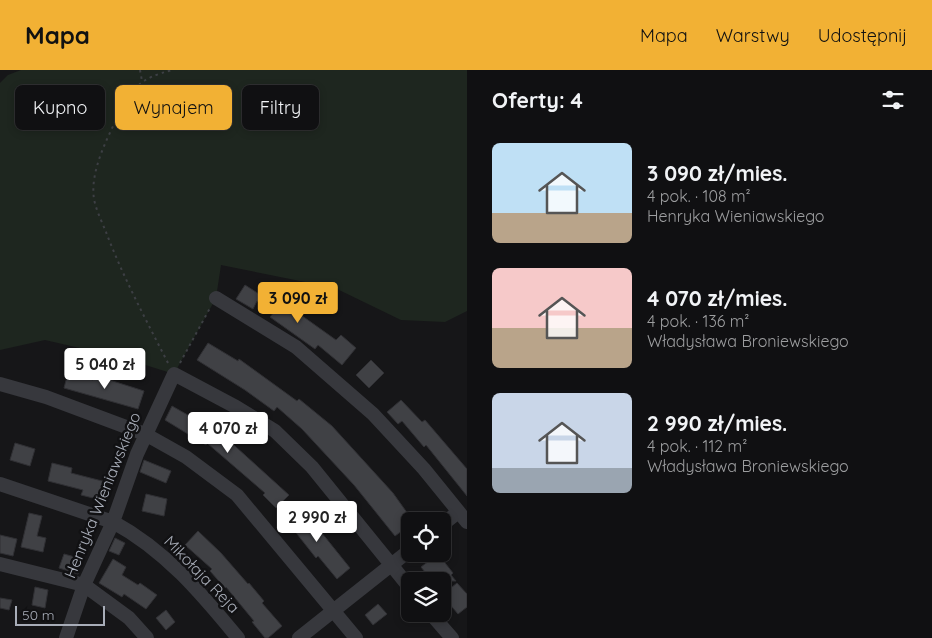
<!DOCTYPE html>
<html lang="pl">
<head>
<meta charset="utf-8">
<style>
	:root { --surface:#101012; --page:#1e1e20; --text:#f1f3f6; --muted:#9c9d9f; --line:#303032; --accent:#f2b134 }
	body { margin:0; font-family:Quicksand,sans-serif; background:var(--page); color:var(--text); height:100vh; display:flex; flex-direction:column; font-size:19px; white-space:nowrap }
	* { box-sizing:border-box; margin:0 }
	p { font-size:16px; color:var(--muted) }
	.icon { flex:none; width:28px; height:28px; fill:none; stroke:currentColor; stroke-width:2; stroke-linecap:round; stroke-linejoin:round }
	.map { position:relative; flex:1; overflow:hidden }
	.side { display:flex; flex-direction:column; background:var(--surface); width:465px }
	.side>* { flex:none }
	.banner { position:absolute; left:15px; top:15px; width:376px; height:45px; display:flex; gap:10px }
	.controls { position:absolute; left:401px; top:442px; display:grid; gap:10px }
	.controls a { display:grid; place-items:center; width:50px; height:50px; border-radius:8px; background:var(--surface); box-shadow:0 2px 8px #0003,0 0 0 1px var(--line); font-size:25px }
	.scale { position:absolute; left:15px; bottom:12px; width:90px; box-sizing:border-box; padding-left:5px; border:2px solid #a8adb8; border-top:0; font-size:14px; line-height:18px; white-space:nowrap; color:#a8adb8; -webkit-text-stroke:4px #111113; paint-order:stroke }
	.price { position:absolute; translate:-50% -42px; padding:0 11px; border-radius:5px; background:#fff; color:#222; font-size:16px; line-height:32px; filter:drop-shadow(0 1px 2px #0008) }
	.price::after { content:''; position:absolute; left:50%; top:30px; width:15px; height:11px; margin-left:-8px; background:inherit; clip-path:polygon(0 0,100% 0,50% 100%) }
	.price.on { background:var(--accent); color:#111 }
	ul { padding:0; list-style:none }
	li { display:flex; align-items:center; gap:15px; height:125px; padding:0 25px }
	li span { display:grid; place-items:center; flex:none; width:140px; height:100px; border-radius:8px; color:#555 }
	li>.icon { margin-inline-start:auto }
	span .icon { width:60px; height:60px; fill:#fffc; stroke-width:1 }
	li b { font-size:21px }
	h2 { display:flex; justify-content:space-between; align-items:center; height:60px; padding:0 25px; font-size:21px }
	.pill { padding:0 18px; border-radius:8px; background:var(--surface); box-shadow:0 2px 8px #0003,0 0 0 1px var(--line); font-size:18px; line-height:45px }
	.pill.on { background:var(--accent); color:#111 }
	header { display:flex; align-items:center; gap:30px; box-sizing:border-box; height:70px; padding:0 25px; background:var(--accent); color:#111 }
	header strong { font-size:24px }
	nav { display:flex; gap:28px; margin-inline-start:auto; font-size:18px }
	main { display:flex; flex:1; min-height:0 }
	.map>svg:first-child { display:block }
</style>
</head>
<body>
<header>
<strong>Mapa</strong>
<nav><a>Mapa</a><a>Warstwy</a><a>Udostępnij</a></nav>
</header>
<main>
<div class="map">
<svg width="467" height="568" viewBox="0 0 467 568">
	<rect width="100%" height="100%" fill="#161618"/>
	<path fill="#1e261f" d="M21,0H467V241L445,252L401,250L335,218L221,195L216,228L174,304L123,288L45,270L0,280V13L8,5Z"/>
	<path fill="#404145" stroke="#303034" d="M245,215L259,224L263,218L336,270L341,265L356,278L342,295L318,275L315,279L270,247L274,242L257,231L253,239L236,229Z
		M208,273L238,291L239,289L297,331L299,329L332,356L393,423L413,451H410V455L395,466L354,415L302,359L277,337L274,341L245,320L197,290Z
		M371,290L384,303L369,318L356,305Z
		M68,303L93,310L94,305L144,321L138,339L64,318Z
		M401,330L422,352L425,350L467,399V426L426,375L424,377L402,351L398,354L387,342Z
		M172,336L200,352L201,351L225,367L289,425L276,438L263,425L265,423L207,373L206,375L165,350Z
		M15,373L35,379L30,396L10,390Z
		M144,390L171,401L166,413L140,402Z
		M52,393L72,398L71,403L106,412L101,430L81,425L83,420L48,411Z
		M146,424L167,429L164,446L142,441Z
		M301,437L350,498L337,509L318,486L316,488L286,450Z
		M29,443L42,446L37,466L46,468L43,482L21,477Z
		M198,461L221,483L248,514L249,513L264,531L262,533L282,556L268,568H265L252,552L254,551L226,517L225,518L210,501L212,499L185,475Z
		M0,465L17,469L13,486L0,483Z
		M115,468L125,473L119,485L109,481Z
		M64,484L82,489L78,504L59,498Z
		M438,484L453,503L451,505L456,511H432L421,497Z
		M113,489L126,497L122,505L138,515L140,513L157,525L146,539L124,524L122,527L99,513Z
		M457,513L467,524V537L458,544L442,525Z
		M35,517L48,520L45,538L32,535Z
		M0,528L12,530L9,540L0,538Z
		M378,534L387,544L373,555L365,545Z
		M166,540L175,552L166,560L156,548Z"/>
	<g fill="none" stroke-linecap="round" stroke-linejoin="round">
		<path stroke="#3d3f44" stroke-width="2" stroke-dasharray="2.5 4" stroke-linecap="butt" d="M140,0L142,11
			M168,293C146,250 123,207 106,162C102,152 96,140 94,129C90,103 105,73 116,50C132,18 139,8 173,0
			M180,293L210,238"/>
		<path stroke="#37383d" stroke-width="14" d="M216,228L296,277L373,344L424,399L467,452
			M0,314L46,327L145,364L186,387L237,425L356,568
			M0,414L113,452C165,480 201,523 238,568
			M442,455L458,442
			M0,494L84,515L129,548L147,568
			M431,544L452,568
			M66,568L84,515L113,452L137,384L174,304L236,337L275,361L312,397L410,518
			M299,568L410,480"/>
	</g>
	<g text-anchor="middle" stroke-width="5" stroke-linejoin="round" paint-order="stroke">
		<g font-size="16" fill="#a8adb8" stroke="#111113">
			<text transform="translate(102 425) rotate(-68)" y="6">Henryka Wieniawskiego</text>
			<text transform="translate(202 504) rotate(46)" y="6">Mikołaja Reja</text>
		</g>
	</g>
</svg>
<div class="controls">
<a><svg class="icon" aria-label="locate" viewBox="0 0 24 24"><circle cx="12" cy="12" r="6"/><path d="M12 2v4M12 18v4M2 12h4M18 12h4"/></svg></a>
<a><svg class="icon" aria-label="layers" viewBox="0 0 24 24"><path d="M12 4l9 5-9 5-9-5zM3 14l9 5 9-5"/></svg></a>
</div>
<div class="scale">50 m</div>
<b class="price on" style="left:298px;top:254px">3 090 zł</b>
<b class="price" style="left:105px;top:320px">5 040 zł</b>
<b class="price" style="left:228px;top:384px">4 070 zł</b>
<b class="price" style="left:317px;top:473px">2 990 zł</b>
<div class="banner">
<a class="pill">Kupno</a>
<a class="pill on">Wynajem</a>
<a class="pill">Filtry</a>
</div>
</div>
<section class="side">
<h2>Oferty: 4<svg class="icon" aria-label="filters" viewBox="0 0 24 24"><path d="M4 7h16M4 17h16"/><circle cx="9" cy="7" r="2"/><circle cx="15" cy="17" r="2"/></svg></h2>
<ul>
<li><span style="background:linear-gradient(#bfe0f5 70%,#b9a48a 0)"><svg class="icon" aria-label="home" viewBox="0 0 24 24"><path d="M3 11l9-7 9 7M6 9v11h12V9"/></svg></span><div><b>3 090 zł/mies.</b><p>4 pok. · 108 m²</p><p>Henryka Wieniawskiego</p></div></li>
<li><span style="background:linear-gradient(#f6c9c9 60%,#b9a48a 0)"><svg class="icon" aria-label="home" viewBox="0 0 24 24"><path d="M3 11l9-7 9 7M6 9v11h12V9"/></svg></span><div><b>4 070 zł/mies.</b><p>4 pok. · 136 m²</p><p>Władysława Broniewskiego</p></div></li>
<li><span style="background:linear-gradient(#c9d6e8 75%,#9aa5b1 0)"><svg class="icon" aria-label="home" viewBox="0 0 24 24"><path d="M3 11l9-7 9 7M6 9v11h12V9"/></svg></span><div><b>2 990 zł/mies.</b><p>4 pok. · 112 m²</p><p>Władysława Broniewskiego</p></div></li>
</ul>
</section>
</main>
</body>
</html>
